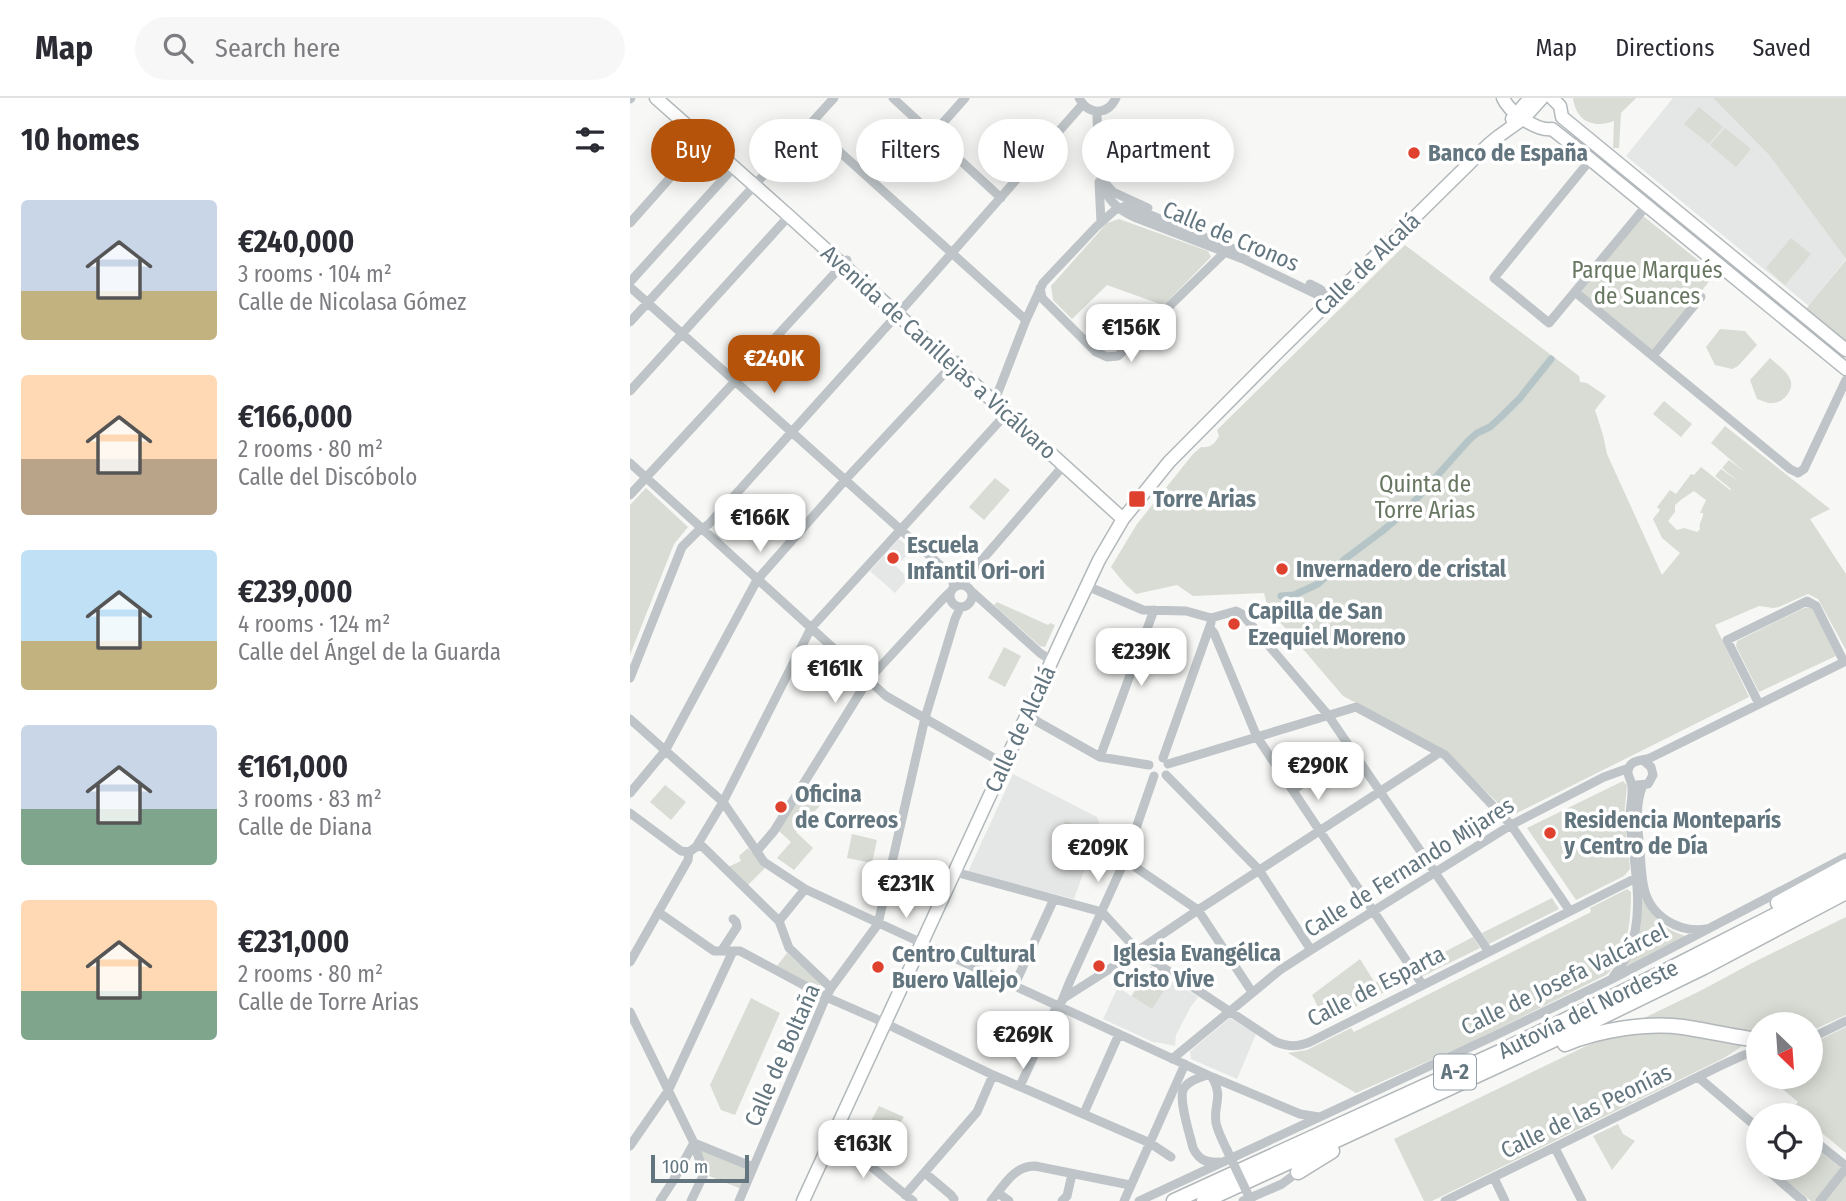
<!DOCTYPE html>
<html lang="en">
<head>
<meta charset="utf-8">
<style>
	:root { --surface:#fff; --page:#f7f7f7; --text:#2b2b33; --muted:#7c7c81; --line:#e1e1e2; --accent:#b45309 }
	body { margin:0; font-family:"Fira Sans Condensed",sans-serif; background:var(--page); color:var(--text); height:100vh; display:flex; flex-direction:column; font-size:26px; white-space:nowrap }
	* { box-sizing:border-box; margin:0 }
	p { font-size:23px; color:var(--muted) }
	.icon { flex:none; width:38px; height:38px; fill:none; stroke:currentColor; stroke-width:2; stroke-linecap:round; stroke-linejoin:round }
	.map { position:relative; flex:1; overflow:hidden }
	.details { display:flex; flex-direction:column; background:var(--surface); width:630px }
	.details>* { flex:none }
	.banner { position:absolute; left:21px; top:21px; width:665px; height:63px; display:flex; gap:14px }
	.needle { width:46px; rotate:155deg }
	.buttons { position:absolute; left:1116px; top:914px; display:grid; gap:14px }
	.buttons a { display:grid; place-items:center; width:77px; height:77px; border-radius:50%; background:var(--surface); box-shadow:0 4px 18px #0003; font-size:35px }
	.scale { position:absolute; left:21px; bottom:18px; width:98px; box-sizing:border-box; padding-left:7px; border:4px solid #63767f; border-top:0; font-size:19px; line-height:24px; white-space:nowrap; color:#63767f; -webkit-text-stroke:5px #fff; paint-order:stroke }
	.price { position:absolute; translate:-50% -60px; padding:0 16px; border-radius:14px; background:#fff; color:#222; font-size:23px; line-height:46px; filter:drop-shadow(0 2px 4px #0008) }
	.price::after { content:''; position:absolute; left:50%; top:42px; width:21px; height:16px; margin-left:-10px; background:inherit; clip-path:polygon(0 0,100% 0,50% 100%) }
	.price.active { background:var(--accent); color:#fff }
	ul { padding:0; list-style:none }
	li { display:flex; align-items:center; gap:21px; height:175px; padding:0 21px }
	li span { display:grid; place-items:center; flex:none; width:196px; height:140px; border-radius:7px; color:#555 }
	li>.icon { margin-inline-start:auto }
	span .icon { width:84px; height:84px; fill:#fffc; stroke-width:1 }
	li b { font-size:30px }
	h2 { display:flex; justify-content:space-between; align-items:center; height:84px; padding:0 21px; font-size:30px }
	.chip { padding:0 24px; border-radius:32px; background:var(--surface); box-shadow:0 4px 18px #0003; font-size:24px; line-height:63px }
	.chip.active { background:var(--accent); color:#fff }
	header { display:flex; align-items:center; gap:42px; box-sizing:border-box; height:98px; padding:0 35px; background:var(--surface); border-bottom:2px solid var(--line) }
	header strong { font-size:33px }
	nav { display:flex; gap:38px; margin-inline-start:auto; font-size:24px }
	.search { width:490px; height:63px; background:var(--page); display:flex; align-items:center; gap:18px; box-sizing:border-box; padding:0 24px; border-radius:38px; color:var(--muted); font-size:26px }
	main { display:flex; flex:1; min-height:0 }
	.map>svg:first-child { display:block }
</style>
</head>
<body>
<header>
<strong>Map</strong>
<div class="search"><svg class="icon" aria-label="search" viewBox="0 0 24 24"><circle cx="10" cy="10" r="6"/><path d="M15 15l6 6"/></svg>Search here</div>
<nav><a>Map</a><a>Directions</a><a>Saved</a></nav>
</header>
<main>
<section class="details">
<h2>10 homes<svg class="icon" aria-label="filters" viewBox="0 0 24 24"><path d="M4 7h16M4 17h16"/><circle cx="9" cy="7" r="2"/><circle cx="15" cy="17" r="2"/></svg></h2>
<ul>
<li><span style="background:linear-gradient(#c9d6e8 65%,#c2b280 0)"><svg class="icon" aria-label="home" viewBox="0 0 24 24"><path d="M3 11l9-7 9 7M6 9v11h12V9"/></svg></span><div><b>€240,000</b><p>3 rooms · 104 m²</p><p>Calle de Nicolasa Gómez</p></div></li>
<li><span style="background:linear-gradient(#ffd9b3 60%,#b9a48a 0)"><svg class="icon" aria-label="home" viewBox="0 0 24 24"><path d="M3 11l9-7 9 7M6 9v11h12V9"/></svg></span><div><b>€166,000</b><p>2 rooms · 80 m²</p><p>Calle del Discóbolo</p></div></li>
<li><span style="background:linear-gradient(#bfe0f5 65%,#c2b280 0)"><svg class="icon" aria-label="home" viewBox="0 0 24 24"><path d="M3 11l9-7 9 7M6 9v11h12V9"/></svg></span><div><b>€239,000</b><p>4 rooms · 124 m²</p><p>Calle del Ángel de la Guarda</p></div></li>
<li><span style="background:linear-gradient(#c9d6e8 60%,#7fa58c 0)"><svg class="icon" aria-label="home" viewBox="0 0 24 24"><path d="M3 11l9-7 9 7M6 9v11h12V9"/></svg></span><div><b>€161,000</b><p>3 rooms · 83 m²</p><p>Calle de Diana</p></div></li>
<li><span style="background:linear-gradient(#ffd9b3 65%,#7fa58c 0)"><svg class="icon" aria-label="home" viewBox="0 0 24 24"><path d="M3 11l9-7 9 7M6 9v11h12V9"/></svg></span><div><b>€231,000</b><p>2 rooms · 80 m²</p><p>Calle de Torre Arias</p></div></li>
</ul>
</section>
<div class="map">
<svg width="1216" height="1103" viewBox="0 0 1216 1103">
	<rect width="100%" height="100%" fill="#f7f7f5"/>
	<path fill="#e5e7e6" d="M1043,0H1083L1139,57L1216,161L1179,208L996,58Z
		M269,441L282,452L266,468L278,480L265,495L240,473Z
		M383,676L467,719L470,728L444,801L338,774Z
		M521,868L568,899L560,910L546,937L545,948L526,944L525,945L473,921L488,889L501,898Z
		M600,920L626,936L607,981L561,961L560,953Z"/>
	<path fill="#d8dcd4" fill-rule="evenodd" d="M943,0H1006L991,15L989,50H983L984,23C963,31 946,23 943,0Z
		M1083,0H1216V161L1139,57Z
		M1069,9L1093,29L1079,46L1054,26Z
		M1095,30L1121,51L1106,69L1080,47Z
		M964,52L1214,255V260H1212L961,55Z
		M1012,117L1085,176L1023,254L949,193Z
		M489,121L578,153L581,159L532,209L530,206L477,187L442,221L423,202L421,188L477,125Z
		M1161,140L1181,156L1155,187L1136,170Z
		M775,147L949,278L950,284L957,285L976,298L965,312L973,337L977,356L1032,477L1050,455L1032,440L1023,421L1030,412L1027,409L1040,392L1046,396L1061,376L1064,377L1071,369L1100,392L1101,391L1085,378L1091,371L1108,383L1092,370L1099,362L1115,374L1081,345L1095,328L1200,411L1180,421L1216,476V552L1188,501L1178,496L1149,509L1143,510L1129,508L1085,527L1119,599L881,718L814,652L713,598L638,510L634,495L563,498L547,487L506,496L495,486L481,469L507,426L563,356L571,349C580,350 585,346 589,338L587,332ZM1064,393L1076,402L1070,415H1073C1074,420 1068,425 1070,431L1067,434L1054,430L1047,432L1038,423L1045,414V407L1052,401Z
		M1216,162V244L1176,211Z
		M1090,231L1115,233L1127,247L1108,268L1102,271L1085,267L1076,249Z
		M1140,260C1146,266 1157,273 1160,281C1165,290 1154,305 1143,305C1138,306 1131,302 1127,301L1120,282Z
		M1034,303L1062,326L1051,339L1023,316Z
		M365,380L380,392L354,422L339,409Z
		M16,390L58,429L44,446L0,557V407Z
		M367,504L418,527L420,525L425,527L415,549L410,548L364,507Z
		M1179,509L1183,511L1206,558L1129,594L1106,548L1107,543L1174,510Z
		M374,549L391,558L375,589L358,580Z
		M993,683L997,687L994,719L1000,771L994,778L946,802L897,730Z
		M35,687L56,704L41,722L20,704Z
		M176,688L194,703L166,734L183,750L164,772L147,760L161,744L149,733Z
		M435,723L463,734L455,753L427,741Z
		M222,736L247,742L242,765L217,760Z
		M118,750L136,769L116,789L98,769L111,763L109,758Z
		M997,791L1001,794C1001,822 998,858 976,877L846,942L726,995L658,955L677,952L721,930L724,934L961,814L960,810Z
		M1009,792C1021,818 1031,831 1059,839L995,870Z
		M922,800L929,811L859,846L852,835Z
		M1216,819V917L1181,933V926H1129V939L1117,945L1094,960L802,1103H794L764,1041L1072,892L1122,865Z
		M843,839L850,850L791,879L784,870Z
		M157,855L192,886V890L188,892L147,868Z
		M730,861L745,885L774,868L782,881L695,923L682,897Z
		M521,869L541,882L522,911L502,898Z
		M121,900L150,915L105,1017L91,1012L80,987Z
		M1216,929V1055L1181,1026V1017L1160,1015L1168,1004L1137,978H1181V946Z
		M249,1008L274,1019L254,1049L241,1039L244,1033L240,1025Z
		M988,1026L993,1036L1005,1043L982,1072L963,1038Z
		M64,1045L123,1069L114,1092L74,1076Z
		M1181,1046L1216,1074V1103H1181L1139,1069H1181Z"/>
	<g fill="none" stroke-linecap="round" stroke-linejoin="round">
		<path stroke="#b5c4c6" stroke-width="7" d="M651,498L664,497L688,486L715,461L751,434L774,415L838,343L847,335L860,329L872,318L890,300L921,261"/>
		<g stroke="#b2b8bb" stroke-width="15">
			<path id="major" d="M26,0L159,118L493,421
				M873,0C879,14 906,33 922,31L955,57L1216,271
				M922,0L930,8L932,19L1216,252
				M882,21L900,0
				M173,1103L436,532L469,462L493,421L539,364L646,256L858,47L869,38L894,20L912,0"/>
		</g>
		<g stroke="#b2b7ba" stroke-width="17">
			<path id="highway" d="M1148,805L1216,768
				M935,946C968,932 1018,924 1053,929C1079,933 1103,939 1129,942
				M668,1074L702,1053
				M544,1103L874,952L1036,873L1216,781
				M574,1103L945,932L1074,869L1216,794"/>
		</g>
		<path stroke="#bec4c7" stroke-width="9" d="M263,0L371,100
			M449,0C458,17 477,18 486,0
			M0,1L1,0
			M467,14C467,27 468,40 468,54C470,85 473,105 504,119L613,161L686,196L696,206
			M180,27L396,222
			M303,36L335,0
			M961,61L864,180L919,225L1017,107
			M469,84L471,124
			M474,84L483,94L518,110
			M0,125L78,37
			M0,184L104,69
			M680,186L690,191L701,201
			M0,189L310,467L321,477L324,489
			M410,190L412,200L466,254L477,259L488,258L594,155
			M945,194L1160,371L1168,375L1174,371L1216,282
			M0,224L204,0
			M1023,258L1071,199
			M0,293L159,118
			M367,297L396,222L413,185L466,129L485,112L496,108L508,112L616,156
			M0,365L256,598L362,659L375,665
			M0,397L217,162
			M320 498a11 11 0 1 1 22 0a11 11 0 1 1-22 0Z
			M334,487L339,477L434,367
			M457,488L513,512L556,513L581,520L606,513L612,516L698,617L859,854
			M339,491L410,555L422,563
			M580,530L584,535L627,639L792,886
			M0,580L52,449L67,434L79,426L284,198L452,7
			M1129,606L1097,542L1177,503L1186,508L1214,564
			M398,616L408,624L470,659L519,667
			M0,621L93,704L134,764L175,791L582,979L670,1016L689,1019
			M470,659L524,512
			M533,660L581,525
			M538,666L726,609L815,657L881,727L940,813
			M536,677L629,772L681,852
			M1007,687L1018,686L1023,677L1021,669L1013,662
			M1013,687C1004,708 1008,731 1010,752C1011,764 1011,777 1014,790C1020,818 1048,835 1076,831
			M663,692L721,651
			M0,695L35,653L127,482L216,381L327,262
			M0,715L51,753L59,754
			M66,749L72,748L149,823L159,850L201,890
			M127,753L144,733L238,582L311,503L319,495
			M495,762L568,812L622,894
			M325,774L472,814L508,853L646,944C659,949 667,949 680,944L1006,780
			M28,814L84,853H110L196,899L244,920L363,977L520,1045L541,1059
			M149,823L175,791
			M92,852L107,829L106,824L103,821
			M0,864L58,762L59,754L66,749L93,704L181,530L377,315
			M983,879C988,872 994,864 998,856C1016,816 1004,768 1000,726C999,713 1003,700 1002,688C1002,683 997,678 998,672C1001,661 1012,663 1020,660L1216,563
			M384,888L424,801
			M434,900L500,858L568,812L806,657L807,653
			M0,914L64,1045L74,1076L61,1103
			M1181,940L1216,923
			M542,961L650,872L681,852L881,727L974,679L999,670
			M577,977C569,980 557,983 553,992C549,1004 560,1037 563,1050C569,1062 576,1065 589,1064
			M582,979C594,1000 583,1006 586,1025C588,1034 593,1044 597,1052
			M1068,979L1129,1031
			M390,988L424,914L432,903L440,883L495,762L524,678
			M454,1015L489,936
			M203,1037L283,1103
			M1181,1040L1216,1068
			M1129,1043L1127,1053L1129,1060
			M64,1045L123,1069
			M0,1048L38,993L103,853
			M925,1050L952,1103
			M1134,1069L1173,1103
			M295,1075L321,1097L324,1101
			M864,1080L875,1103
			M368,1095L379,1103
			M275,1097L347,1014L363,977
			M30,1103L43,1083L64,1045
			M109,1103L196,899L201,890L248,826L295,620L325,521L330,510
			M361,1103C374,1088 383,1068 405,1068L500,1087
			M432,1103L437,1098L442,1076
			M494,1103L555,966
			M509,1103L862,939L982,881L1216,759
			M613,1103L652,1086L668,1074
			M815,1103L1090,968L1114,957L1129,953
			M1190,1103L1216,1070"/>
		<use href="#major" stroke="#fff" stroke-width="12"/>
		<use href="#highway" stroke="#fff" stroke-width="14"/>
		<path stroke="#bec4c7" stroke-width="9" d="M597,1052L621,1103"/>
	</g>
	<g fill="#de422e" stroke="#fff" stroke-width="2.5">
		<circle cx="784" cy="55" r="7"/>
		<rect x="498" y="392" width="18" height="18" rx="3.5"/>
		<circle cx="263" cy="460" r="7"/>
		<circle cx="652" cy="471" r="7"/>
		<circle cx="604" cy="526" r="7"/>
		<circle cx="151" cy="709" r="7"/>
		<circle cx="920" cy="735" r="7"/>
		<circle cx="469" cy="868" r="7"/>
		<circle cx="248" cy="869" r="7"/>
	</g>
	<g text-anchor="middle" stroke-width="7" stroke-linejoin="round" paint-order="stroke">
		<rect fill="#fff" stroke="#929fa5" stroke-width="2" x="804" y="956.5" width="42" height="35" rx="5"/>
		<g font-size="21" font-weight="bold" fill="#63767f">
			<text x="825" y="981">A-2</text>
		</g>
		<g font-size="23" font-weight="bold" fill="#63767f" stroke="#fff" text-anchor="start">
			<text x="798" y="63">Banco de España</text>
			<text x="523" y="409">Torre Arias</text>
			<text x="277" y="455">Escuela<tspan x="277" dy="26">Infantil Ori-ori</tspan></text>
			<text x="666" y="479">Invernadero de cristal</text>
			<text x="618" y="521">Capilla de San<tspan x="618" dy="26">Ezequiel Moreno</tspan></text>
			<text x="165" y="704">Oficina<tspan x="165" dy="26">de Correos</tspan></text>
			<text x="934" y="730">Residencia Monteparís<tspan x="934" dy="26">y Centro de Día</tspan></text>
			<text x="483" y="863">Iglesia Evangélica<tspan x="483" dy="26">Cristo Vive</tspan></text>
			<text x="262" y="864">Centro Cultural<tspan x="262" dy="26">Buero Vallejo</tspan></text>
		</g>
		<g font-size="23" fill="#63767f" stroke="#fff">
			<text transform="translate(601 138) rotate(23)" y="8">Calle de Cronos</text>
			<text transform="translate(737 166) rotate(-44)" y="8">Calle de Alcalá</text>
			<text transform="translate(309 254) rotate(42)" y="8">Avenida de Canillejas a Vicálvaro</text>
			<text transform="translate(390 631) rotate(-65)" y="8">Calle de Alcalá</text>
			<text transform="translate(779 769) rotate(-32)" y="8">Calle de Fernando Mijares</text>
			<text transform="translate(934 881) rotate(-26)" y="8">Calle de Josefa Valcárcel</text>
			<text transform="translate(746 888) rotate(-27)" y="8">Calle de Esparta</text>
			<text transform="translate(958 911) rotate(-26)" y="8">Autovía del Nordeste</text>
			<text transform="translate(152 957) rotate(-66)" y="8">Calle de Boltaña</text>
			<text transform="translate(956 1013) rotate(-26)" y="8">Calle de las Peonías</text>
		</g>
		<g font-size="23" fill="#687762" stroke="#fff">
			<text x="1017" y="180">Parque Marqués<tspan x="1017" dy="26">de Suances</tspan></text>
			<text x="795" y="394">Quinta de<tspan x="795" dy="26">Torre Arias</tspan></text>
		</g>
	</g>
</svg>
<div class="buttons">
<a><svg class="needle" viewBox="-14 -14 28 28"><path d="M0-13l5 13h-10z" fill="#e53935"/><path d="M0 13l5-13h-10z" fill="#7c7c81"/></svg></a>
<a><svg class="icon" aria-label="locate" viewBox="0 0 24 24"><circle cx="12" cy="12" r="6"/><path d="M12 2v4M12 18v4M2 12h4M18 12h4"/></svg></a>
</div>
<div class="scale">100 m</div>
<b class="price" style="left:501px;top:266px">€156K</b>
<b class="price active" style="left:144px;top:297px">€240K</b>
<b class="price" style="left:130px;top:456px">€166K</b>
<b class="price" style="left:511px;top:590px">€239K</b>
<b class="price" style="left:205px;top:607px">€161K</b>
<b class="price" style="left:688px;top:704px">€290K</b>
<b class="price" style="left:468px;top:786px">€209K</b>
<b class="price" style="left:276px;top:822px">€231K</b>
<b class="price" style="left:393px;top:973px">€269K</b>
<b class="price" style="left:233px;top:1082px">€163K</b>
<div class="banner">
<a class="chip active">Buy</a>
<a class="chip">Rent</a>
<a class="chip">Filters</a>
<a class="chip">New</a>
<a class="chip">Apartment</a>
</div>
</div>
</main>
</body>
</html>
